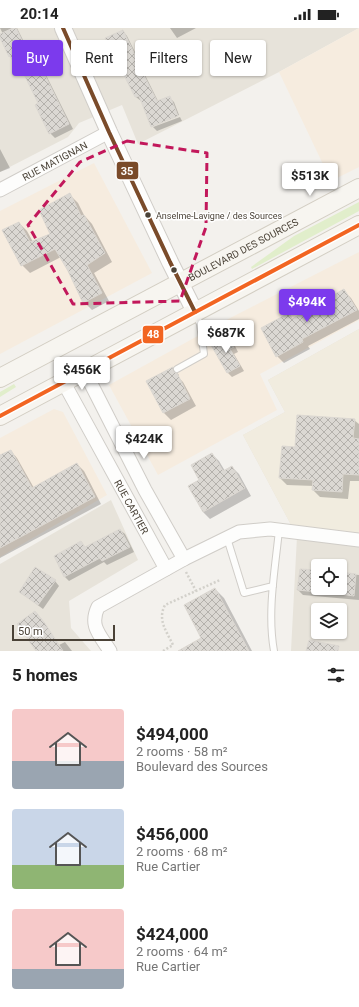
<!DOCTYPE html>
<html lang="en">
<head>
<meta charset="utf-8">
<style>
	:root { --surface:#fff; --page:#f2f2f2; --text:#222; --muted:#767676; --accent:#7c3aed }
	body { margin:0; font-family:Roboto,sans-serif; background:var(--page); color:var(--text); height:100vh; display:flex; flex-direction:column; font-size:15px; white-space:nowrap }
	* { box-sizing:border-box; margin:0 }
	p { font-size:13px; color:var(--muted) }
	.icon { flex:none; width:22px; height:22px; fill:none; stroke:currentColor; stroke-width:2; stroke-linecap:round; stroke-linejoin:round }
	.map { position:relative; height:623px; overflow:hidden }
	.panel { display:flex; flex-direction:column; background:var(--surface); flex:1 }
	.panel>* { flex:none }
	.banner { position:absolute; left:12px; top:12px; width:335px; height:36px; display:flex; gap:8px }
	.tools { position:absolute; left:311px; top:531px; display:grid; gap:8px }
	.tools a { display:grid; place-items:center; width:36px; height:36px; border-radius:4px; background:var(--surface); box-shadow:0 1px 3px #0004; font-size:20px }
	.scale { position:absolute; left:12px; bottom:10px; width:103px; box-sizing:border-box; padding-left:4px; border:2px solid #4a4237; border-top:0; font-size:11px; line-height:14px; white-space:nowrap; color:#4a4237; -webkit-text-stroke:3px #fff; paint-order:stroke }
	.price { position:absolute; translate:-50% -34px; padding:0 9px; border-radius:4px; background:#fff; color:#222; font-size:13px; line-height:26px; filter:drop-shadow(0 1px 2px #0008) }
	.price::after { content:''; position:absolute; left:50%; top:24px; width:12px; height:9px; margin-left:-6px; background:inherit; clip-path:polygon(0 0,100% 0,50% 100%) }
	.price.on { background:var(--accent); color:#fff }
	ul { padding:0; list-style:none }
	li { display:flex; align-items:center; gap:12px; height:100px; padding:0 12px }
	li span { display:grid; place-items:center; flex:none; width:112px; height:80px; border-radius:4px; color:#555 }
	li>.icon { margin-inline-start:auto }
	span .icon { width:48px; height:48px; fill:#fffc; stroke-width:1 }
	li b { font-size:17px }
	h2 { display:flex; justify-content:space-between; align-items:center; height:48px; padding:0 12px; font-size:17px }
	.tag { padding:0 14px; border-radius:4px; background:var(--surface); box-shadow:0 1px 3px #0004; font-size:14px; line-height:36px }
	.tag.on { background:var(--accent); color:#fff }
	.status { display:flex; justify-content:space-between; align-items:center; height:28px; padding:0 20px; background:var(--surface); direction:ltr }
	.status svg { height:11px; fill:currentColor }
	.map>svg:first-child { display:block }
</style>
</head>
<body>
<div class="status"><b>20:14</b><svg viewBox="0 0 49 12"><path d="M0 12V9h3v3zM5 12V6h3v6zM10 12V3h3v9zM15 12V0h3v12zM26 1h20v11H26zM47 4h2v5h-2z"/></svg></div>
<div class="map">
<svg width="359" height="623" viewBox="0 0 359 623">
	<defs>
		<pattern id="building-cross-hatch" width="8" height="8" patternUnits="userSpaceOnUse"><rect width="8" height="8" fill="#dbd8d3"/><path d="M0 0l8 8M0 8l8-8" fill="none" stroke="#b4b1ac"/></pattern>
	</defs>
	<rect width="100%" height="100%" fill="#f3f1ed"/>
	<path fill="#e7e3da" fill-rule="evenodd" d="M0,0H359L279,44L138,116L122,77L79,95L68,109L0,144Z
		M359,301V623H291L297,508L243,407L285,384L268,352ZM318,538H340V560H318ZM318,582H340V604H318Z
		M111,472L138,532L69,573L71,600L91,623H0V536Z"/>
	<path fill="#f6ecdf" d="M359,0V139L331,153L279,44Z
		M94,135L152,245L0,326V183Z
		M359,224V292L260,346L277,382L158,447L109,357L232,289Z
		M54,381L63,384L107,467L0,529V410Z"/>
	<path fill="#f1ecdf" d="M359,301V513L297,508L243,407L285,384L268,352Z"/>
	<path fill="#e1eecb" d="M359,174V183L252,241L251,239L294,208Z
		M14,356L16,359L0,369V364Z"/>
	<path fill="#0003" d="M0,0H17L35,36L37,35L42,39L73,101L55,110L50,105L40,76L20,37H19L14,33L0,8L3,6Z
		M170,0H196L177,10Z
		M123,3L127,8L140,34L139,35L158,73L169,69L174,74L179,87L153,97V99L152,98L142,73H141L136,69L107,11Z
		M180,89L182,93L157,103L153,99Z
		M0,121L10,140L0,144Z
		M70,167L78,175L84,187L92,196L112,234L94,245L109,273L92,282L84,274L61,229L30,245L22,237L19,195L27,203L33,214L52,206Z
		M344,263L351,270L359,283V291L308,318L310,321L284,335L277,328L289,286L293,291Z
		M228,309L233,314L238,324L234,326L244,343L232,349L227,344Z
		M173,340L179,347V350L183,354L196,378L171,392L164,385L148,353Z
		M354,392L359,396V453H350L348,471L320,469L313,462L314,458L287,457L280,450L296,420Z
		M11,423L17,430L34,460L77,436L84,443L101,476L0,530V428Z
		M212,426L219,433L225,443L232,439L239,446L251,468L210,491L203,484L189,459L200,452Z
		M120,502L125,506L134,524L107,537L104,534L69,553L64,548L81,515L86,520Z
		M318,543V560H340V545L359,547V572L303,567L298,562Z
		M55,553L59,558L43,581L20,564Z
		M215,561L224,570L252,623H180L203,610Z
		M39,589L59,617L65,614L72,623H38Z"/>
	<path fill="url(#building-cross-hatch)" stroke="#dcd8d2" d="M13,0H16L33,35L38,33L69,96L49,106L35,77L38,75L17,32L13,33L10,28L9,29L0,10V6Z
		M123,2L136,29L135,30L157,73L170,68L178,88L151,99L139,68L135,69L105,10Z
		M70,165L81,188L84,187L105,225L87,237L102,265L83,275L68,243L55,221L21,238L2,202L19,194L30,214L50,206L39,182Z
		M344,261L357,282L302,311L303,314L276,329L261,300L289,285L292,291Z
		M228,308L234,319L230,321L240,338L227,345L211,317Z
		M173,339V343L177,345L190,371L163,385L146,353Z
		M297,387L355,391L353,410L359,411V447L343,446L342,464L312,462L313,452L279,450L282,418L295,419Z
		M11,422L32,460L77,435L95,469L0,520V427Z
		M212,425L223,443L232,438L245,460L203,484L188,458L199,452L191,437Z
		M120,501L130,519L102,533L100,530L64,549L54,528L81,513L85,519Z
		M35,539L56,552L38,577L19,564Z
		M300,541L318,542V564L297,562Z
		M340,544L356,546L354,568L340,566Z
		M215,560L249,623H178L201,610L184,577Z
		M35,583L44,594L63,623H36L17,596Z
		M309,612L339,618L338,623H306Z"/>
	<g fill="none" stroke-linecap="round" stroke-linejoin="round">
		<g stroke="#d0cdc8" stroke-width="8">
			<path id="service" d="M177,341L204,326L200,296L195,285
				M227,510L244,565L273,558
				M274,623C267,584 275,542 279,502"/>
		</g>
		<g stroke="#d0cdc8" stroke-width="15">
			<g id="minor">
				<path id="s1" d="M0,162L109,104"/>
				<path d="M85,344L145,462L184,531"/>
				<path id="s2" d="M64,355L166,541"/>
				<path d="M110,623C100,607 89,598 98,579L184,531L239,504L270,501L359,512"/>
			</g>
		</g>
		<g stroke="#d0cdc8" stroke-width="18">
			<path id="tertiary" d="M63,0L109,104L170,234L195,284"/>
		</g>
		<g stroke="#d3cec3" stroke-width="20">
			<g id="secondary">
				<path id="s3" d="M0,350L359,160"/>
				<path d="M0,388L359,197"/>
			</g>
		</g>
		<path stroke="#d3d1cb" stroke-width="2.5" stroke-dasharray="2 2" stroke-linecap="butt" d="M186,544L196,563
			M163,623L173,617C167,604 157,592 165,577L220,552"/>
		<use href="#service" stroke="#fdfdfc" stroke-width="6"/>
		<use href="#minor" stroke="#fdfdfc" stroke-width="13"/>
		<use href="#tertiary" stroke="#fdfdfc" stroke-width="16"/>
		<use href="#secondary" stroke="#f7f5f0" stroke-width="18"/>
		<g stroke="#fff" stroke-width="7">
			<path id="bus-1" d="M63,0L109,104L170,234L195,284"/>
		</g>
		<g stroke="#fff" stroke-width="7">
			<path id="bus-2" d="M0,388L359,197"/>
		</g>
		<use href="#bus-1" stroke="#7a4b2a" stroke-width="4"/>
		<use href="#bus-2" stroke="#f26522" stroke-width="4"/>
	</g>
	<path fill="none" stroke="#c2185b" stroke-width="3" stroke-dasharray="8 5" stroke-linejoin="round" d="M127,113L207,125L206,199L180,273L73,276L28,197L80,134Z"/>
	<g fill="#4a4237" stroke="#fff" stroke-width="1.5">
		<circle cx="148" cy="187" r="3.5"/>
		<circle cx="174" cy="242" r="3.5"/>
	</g>
	<g text-anchor="middle" stroke-width="3" stroke-linejoin="round" paint-order="stroke">
		<g font-size="9" fill="#4a4237" stroke="#fff" text-anchor="start">
			<text x="156" y="191">Anselme-Lavigne / des Sources</text>
		</g>
		<g font-size="10" fill="#4a4237" stroke="#fff">
			<text dy="4" stroke="none"><textPath href="#s1" startOffset="62">RUE MATIGNAN</textPath></text>
			<text dy="4" stroke="none"><textPath href="#s3" startOffset="275">BOULEVARD DES SOURCES</textPath></text>
			<text dy="4" stroke="none"><textPath href="#s2" startOffset="141">RUE CARTIER</textPath></text>
		</g>
	</g>
	<g stroke="#fff" stroke-width="1.5">
		<rect x="116" y="133" width="23" height="19" rx="4" fill="#7a4b2a"/>
		<rect x="142" y="297" width="22" height="19" rx="4" fill="#f26522"/>
	</g>
	<g font-size="11" text-anchor="middle" font-weight="bold" fill="#fff">
		<text x="127" y="147">35</text>
		<text x="153" y="310">48</text>
	</g>
</svg>
<div class="tools">
<a><svg class="icon" aria-label="locate" viewBox="0 0 24 24"><circle cx="12" cy="12" r="6"/><path d="M12 2v4M12 18v4M2 12h4M18 12h4"/></svg></a>
<a><svg class="icon" aria-label="layers" viewBox="0 0 24 24"><path d="M12 4l9 5-9 5-9-5zM3 14l9 5 9-5"/></svg></a>
</div>
<div class="scale">50 m</div>
<b class="price" style="left:310px;top:169px">$513K</b>
<b class="price on" style="left:307px;top:295px">$494K</b>
<b class="price" style="left:226px;top:326px">$687K</b>
<b class="price" style="left:82px;top:363px">$456K</b>
<b class="price" style="left:144px;top:432px">$424K</b>
<div class="banner">
<a class="tag on">Buy</a>
<a class="tag">Rent</a>
<a class="tag">Filters</a>
<a class="tag">New</a>
</div>
</div>
<section class="panel">
<h2>5 homes<svg class="icon" aria-label="filters" viewBox="0 0 24 24"><path d="M4 7h16M4 17h16"/><circle cx="9" cy="7" r="2"/><circle cx="15" cy="17" r="2"/></svg></h2>
<ul>
<li><span style="background:linear-gradient(#f6c9c9 65%,#9aa5b1 0)"><svg class="icon" aria-label="home" viewBox="0 0 24 24"><path d="M3 11l9-7 9 7M6 9v11h12V9"/></svg></span><div><b>$494,000</b><p>2 rooms · 58 m²</p><p>Boulevard des Sources</p></div></li>
<li><span style="background:linear-gradient(#c9d6e8 70%,#8fb573 0)"><svg class="icon" aria-label="home" viewBox="0 0 24 24"><path d="M3 11l9-7 9 7M6 9v11h12V9"/></svg></span><div><b>$456,000</b><p>2 rooms · 68 m²</p><p>Rue Cartier</p></div></li>
<li><span style="background:linear-gradient(#f6c9c9 75%,#9aa5b1 0)"><svg class="icon" aria-label="home" viewBox="0 0 24 24"><path d="M3 11l9-7 9 7M6 9v11h12V9"/></svg></span><div><b>$424,000</b><p>2 rooms · 64 m²</p><p>Rue Cartier</p></div></li>
</ul>
</section>
</body>
</html>
